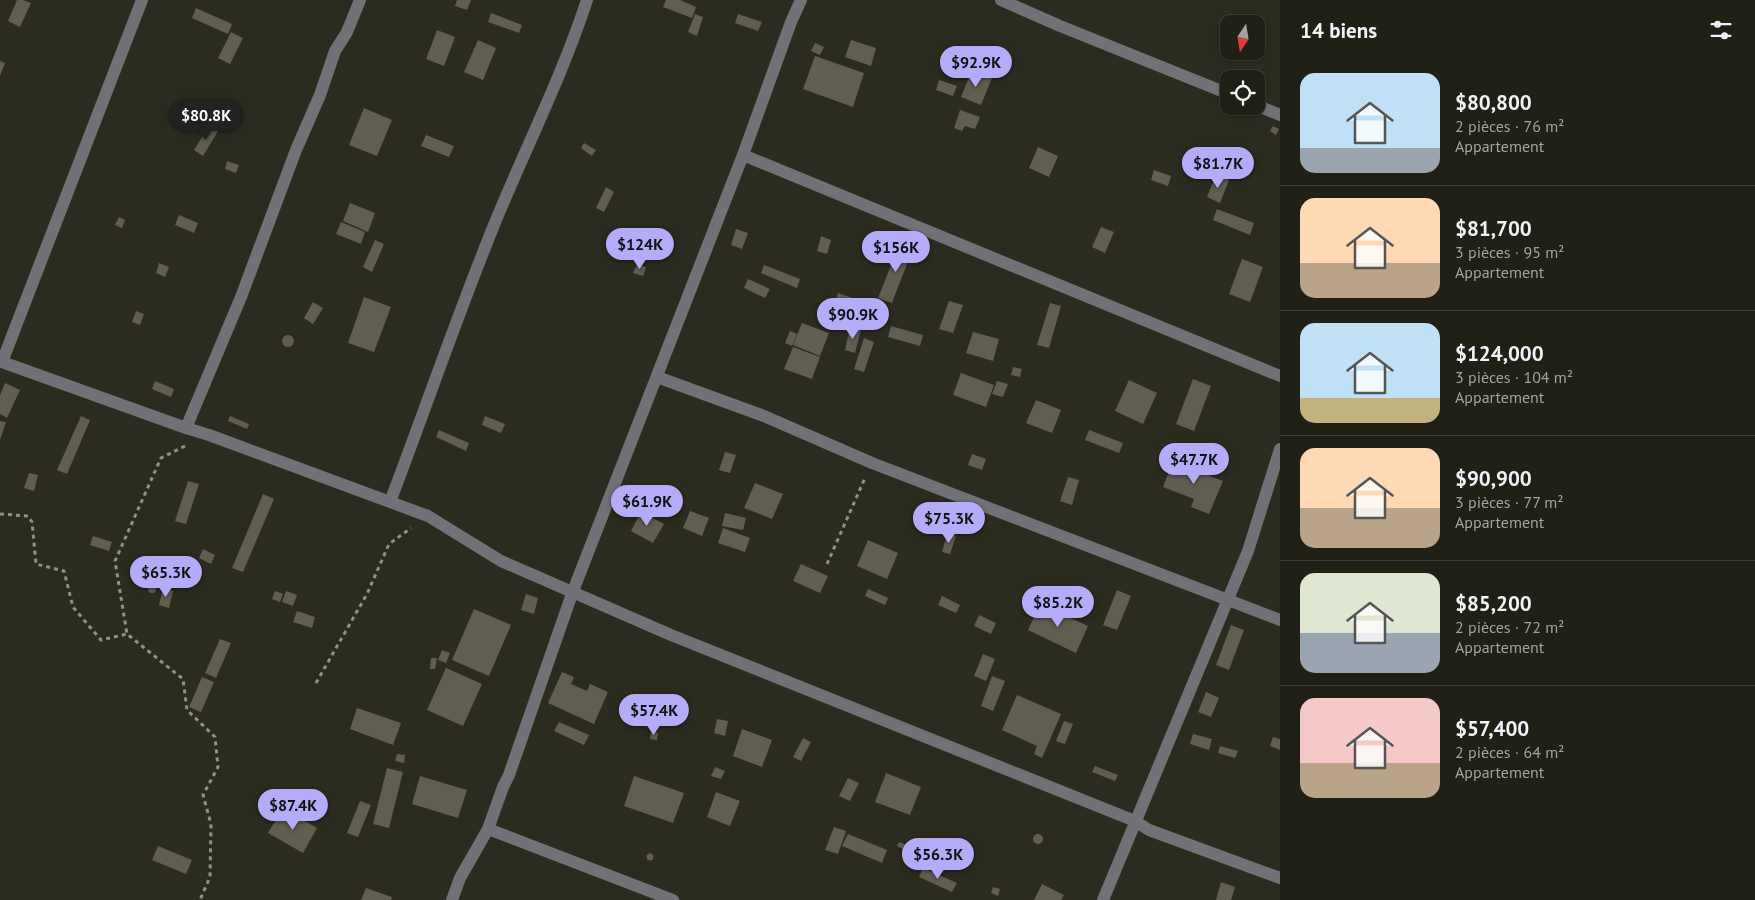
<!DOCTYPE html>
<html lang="fr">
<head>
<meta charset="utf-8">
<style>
	:root { --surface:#212017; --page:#292820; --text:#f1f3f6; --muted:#a2a3a1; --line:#3e3e36; --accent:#b4acf9 }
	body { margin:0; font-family:"PT Sans",sans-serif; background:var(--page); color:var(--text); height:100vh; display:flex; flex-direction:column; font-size:19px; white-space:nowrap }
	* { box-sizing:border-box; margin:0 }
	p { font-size:16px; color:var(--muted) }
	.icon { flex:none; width:28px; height:28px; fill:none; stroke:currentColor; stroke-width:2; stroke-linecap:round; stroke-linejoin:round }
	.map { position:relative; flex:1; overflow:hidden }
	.details { display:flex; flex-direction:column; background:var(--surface); width:475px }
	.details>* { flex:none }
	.needle { width:32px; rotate:192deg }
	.tools { position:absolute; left:1220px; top:15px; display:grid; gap:10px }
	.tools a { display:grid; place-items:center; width:45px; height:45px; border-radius:10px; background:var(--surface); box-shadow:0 1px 4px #0004,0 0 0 1px var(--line); font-size:25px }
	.price { position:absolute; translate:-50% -42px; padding:0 11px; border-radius:18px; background:var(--accent); color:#111; font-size:16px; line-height:32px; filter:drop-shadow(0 1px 2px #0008) }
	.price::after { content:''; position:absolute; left:50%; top:30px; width:15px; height:11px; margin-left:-8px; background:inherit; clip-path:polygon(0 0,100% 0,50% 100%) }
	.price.selected { background:#222; color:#fff }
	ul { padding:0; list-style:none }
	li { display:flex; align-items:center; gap:15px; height:125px; padding:0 20px }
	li+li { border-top:1px solid var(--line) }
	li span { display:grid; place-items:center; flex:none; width:140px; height:100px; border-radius:15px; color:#555 }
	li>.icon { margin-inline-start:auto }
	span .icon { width:60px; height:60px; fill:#fffc; stroke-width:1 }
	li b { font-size:21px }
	h2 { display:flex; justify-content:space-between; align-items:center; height:60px; padding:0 20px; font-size:21px }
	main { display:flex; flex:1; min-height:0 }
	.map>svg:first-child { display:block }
</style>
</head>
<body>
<main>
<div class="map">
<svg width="1280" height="900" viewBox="0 0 1280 900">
	<rect width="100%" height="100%" fill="#2c2b1f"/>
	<path fill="#605e51" d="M17,0H23L31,3L20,27L8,21Z
		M457,0H471L467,10L455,6Z
		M666,0H680L696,7L692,18L663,7Z
		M196,8L232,24L228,34L192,18Z
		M491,13L522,25L519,33L488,22Z
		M695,14L703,17L697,36L688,32Z
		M738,14L762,22L758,31L735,23Z
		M437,30L455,37L444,66L426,59Z
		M231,32L243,38L230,64L218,58Z
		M478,40L496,48L483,80L464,72Z
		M851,40L876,48L871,66L845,57Z
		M815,43L824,47L820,55L811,51Z
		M815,56L864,73L853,107L803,89Z
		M0,61L5,63L0,76Z
		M972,70L992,78L981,105L961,97Z
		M939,80L957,86L953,96L936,90Z
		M364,108L392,120L377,156L349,145Z
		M960,110L980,117L975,129L965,126L962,131L954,128Z
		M209,126L218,131L203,156L194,150Z
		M1273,126L1279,129L1276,135L1270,131Z
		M426,135L454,146L449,157L421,146Z
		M584,143L596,150L592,156L581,148Z
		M1038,147L1058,156L1049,177L1029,168Z
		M227,161L239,165L236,173L225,169Z
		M1154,170L1171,176L1168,186L1151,180Z
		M1216,175L1229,180L1220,203L1207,197Z
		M606,187L614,192L604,212L596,208Z
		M350,203L375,213L368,232L343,221Z
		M1217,209L1254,223L1250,235L1213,220Z
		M179,215L198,223L194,233L175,225Z
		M119,217L125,220L122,228L115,225Z
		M341,222L365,232L361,244L336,234Z
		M1101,227L1114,232L1105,253L1092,247Z
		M736,229L748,233L742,249L731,245Z
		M821,236L831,240L827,254L817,251Z
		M375,240L384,244L372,272L363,267Z
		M900,243L913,248L892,303L878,298Z
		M1242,259L1263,267L1250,302L1229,294Z
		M159,263L169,267L165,277L156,273Z
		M637,264L646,267L643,276L633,273Z
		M764,265L800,279L797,288L761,273Z
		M748,279L770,289L765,298L744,288Z
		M838,293L878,307L871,326L832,313Z
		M364,297L391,307L374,352L348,343Z
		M949,301L963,305L953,333L939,329Z
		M313,302L323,308L313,324L304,318Z
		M1050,303L1061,306L1049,348L1037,345Z
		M136,311L144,314L140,325L132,322Z
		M802,323L829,333L820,356L793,345Z
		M891,326L923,335L920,346L888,337Z
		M850,327L861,329L855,353L845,350Z
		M790,331L797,334L792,346L785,343Z
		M973,332L999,339L993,361L966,353Z
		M282 341a6 6 0 1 1 12 0a6 6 0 1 1-12 0Z
		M864,338L874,342L864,372L854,369Z
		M793,347L820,357L812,379L784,369Z
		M1013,367L1022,369L1020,377L1011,375Z
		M961,373L994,385L986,407L953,395Z
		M1193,379L1211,386L1194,431L1176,424Z
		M1129,380L1157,393L1143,424L1115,411Z
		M155,381L174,389L171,397L152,389Z
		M997,381L1008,384L1003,397L992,394Z
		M5,383L20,390L7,418L0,414V395Z
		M1036,400L1061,410L1052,433L1026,423Z
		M81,416L90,420L67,474L57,470Z
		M230,416L249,424L247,429L228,421Z
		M485,416L505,424L501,433L482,425Z
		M0,421L6,422L0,440Z
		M439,430L469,443L466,451L436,437Z
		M1089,430L1123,443L1119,453L1085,440Z
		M725,452L736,455L730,473L719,470Z
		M972,454L986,459L982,470L968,465Z
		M1173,461L1198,471L1201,464L1213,470L1210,476L1223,481L1209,514L1191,507L1194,499L1163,487Z
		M29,473L38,475L34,491L24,488Z
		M1068,477L1079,480L1072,505L1060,501Z
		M188,481L199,484L186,524L175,521Z
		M755,483L783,494L772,519L744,508Z
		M263,494L274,499L243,572L232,568Z
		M690,511L709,518L702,536L683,528Z
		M641,512L664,524L653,543L631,531Z
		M725,513L746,518L743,530L722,526Z
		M723,528L750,538L745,552L718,543Z
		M947,534L956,536L950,554L942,552Z
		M93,536L112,542L109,551L90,545Z
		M868,540L898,553L887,579L857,566Z
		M203,549L215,555L211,564L199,558Z
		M801,564L828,576L820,593L793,581Z
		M148 589a4 4 0 1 1 8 0a4 4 0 1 1-8 0Z
		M163,588L173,591L169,608L159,605Z
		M868,589L888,598L885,605L865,596Z
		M1117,590L1131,596L1117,630L1103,625Z
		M275,591L283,594L280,602L272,599Z
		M286,591L297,595L293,606L282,602Z
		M526,594L538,598L534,614L521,610Z
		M942,596L960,605L956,613L938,605Z
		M1040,604L1088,626L1076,653L1028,630Z
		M474,609L511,625L489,676L452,660Z
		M297,611L315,617L312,628L293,622Z
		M979,615L996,623L991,634L974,626Z
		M1231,625L1244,630L1229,670L1216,665Z
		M220,639L231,643L216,678L205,673Z
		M442,650L450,653L446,663L438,660Z
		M983,654L995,659L986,681L974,676Z
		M431,658H437L435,669H430Z
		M446,668L482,684L463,726L427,710Z
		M562,672L574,677L571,684L587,691L590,684L608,692L594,724L548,703Z
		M992,676L1005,681L993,711L981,706Z
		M202,677L214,682L201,712L189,707Z
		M1206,692L1219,698L1211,717L1198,712Z
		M1017,695L1061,714L1042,758L1034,754L1037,746L1002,730Z
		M357,708L401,723L393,745L350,729Z
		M717,719L728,721L725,736L714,733Z
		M1064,721L1073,724L1065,744L1056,741Z
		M559,722L589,735L584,745L554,731Z
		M742,729L772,740L762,767L733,756Z
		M651,732L658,733L657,740L650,739Z
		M1193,734L1212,739L1209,750L1190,744Z
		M1273,737L1280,739V750L1270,746Z
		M803,738L811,742L801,761L793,757Z
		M1220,746L1238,751L1235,758L1218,753Z
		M397,754L405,755L404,763L395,761Z
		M1095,766L1118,775L1115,781L1092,772Z
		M715,767L725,771L721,779L711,776Z
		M387,768L403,772L389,828L373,824Z
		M886,773L921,787L910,815L875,802Z
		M420,776L467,790L458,818L412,804Z
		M634,776L684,793L673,823L624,806Z
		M848,778L859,783L850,801L839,796Z
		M716,792L740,801L730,826L707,817Z
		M360,801L371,805L358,837L347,833Z
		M283,808L317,828L303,853L268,833Z
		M834,827L846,831L838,854L825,850Z
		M848,834L887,850L882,863L842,846Z
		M1033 839a5 5 0 1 1 10 0a5 5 0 1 1-10 0Z
		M899,842L907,845L905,850L897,846Z
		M158,846L192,860L186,874L152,860Z
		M646.5 857a3.5 3.5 0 1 1 7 0a3.5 3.5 0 1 1-7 0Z
		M923,868L957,883L952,892L919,877Z
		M1221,882L1235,887L1231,900H1216Z
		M1042,884L1064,895L1061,900H1034Z
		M993,887L1000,889L998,896L991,893Z
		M366,888L392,897L391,900H361Z"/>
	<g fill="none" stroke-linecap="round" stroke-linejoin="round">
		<path stroke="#929188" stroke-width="3" stroke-dasharray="4 4" stroke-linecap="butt" d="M185,446L161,458L115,561L127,634L183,679L187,710L215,737L218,767L203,795L211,824L210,877L200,900
			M0,514L28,516L32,522L36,564L64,571L73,607L101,640L127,634
			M827,564L865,478
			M316,683L367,594L389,544L411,528"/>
		<path stroke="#717177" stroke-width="12" d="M142,0L2,362L186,428
			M360,0L347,32L335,51L320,95L296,150L241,297L186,428L209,435L428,516L501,561L671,635L1135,821L1149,830L1280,878
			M1001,0L1060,26L1229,94
			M1256,105L1280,115
			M743,155L1280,376
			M657,377L764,416L872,463L1280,620
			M390,502C425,410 457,316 494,225C525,149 562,77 587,0
			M488,829L673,900
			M452,900L460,878L488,829L503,787L509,775L573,591L743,155L791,22L801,0
			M1103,900L1248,551L1280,449"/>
	</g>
</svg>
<div class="tools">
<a><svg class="needle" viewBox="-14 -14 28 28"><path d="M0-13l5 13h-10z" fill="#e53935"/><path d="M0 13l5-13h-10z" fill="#a2a3a1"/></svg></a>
<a><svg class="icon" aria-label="locate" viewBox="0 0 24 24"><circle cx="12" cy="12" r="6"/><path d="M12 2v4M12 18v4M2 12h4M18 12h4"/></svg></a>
</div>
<b class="price" style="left:976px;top:88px">$92.9K</b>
<b class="price selected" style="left:206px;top:141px">$80.8K</b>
<b class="price" style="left:1218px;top:189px">$81.7K</b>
<b class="price" style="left:640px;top:270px">$124K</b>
<b class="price" style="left:896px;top:273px">$156K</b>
<b class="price" style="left:853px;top:340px">$90.9K</b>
<b class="price" style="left:1194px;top:485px">$47.7K</b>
<b class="price" style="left:647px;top:527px">$61.9K</b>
<b class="price" style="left:949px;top:544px">$75.3K</b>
<b class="price" style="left:166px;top:598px">$65.3K</b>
<b class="price" style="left:1058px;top:628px">$85.2K</b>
<b class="price" style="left:654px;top:736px">$57.4K</b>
<b class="price" style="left:293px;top:831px">$87.4K</b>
<b class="price" style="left:938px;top:880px">$56.3K</b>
</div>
<section class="details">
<h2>14 biens<svg class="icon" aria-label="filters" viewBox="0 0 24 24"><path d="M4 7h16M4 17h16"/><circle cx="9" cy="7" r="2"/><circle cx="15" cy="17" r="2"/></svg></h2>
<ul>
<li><span style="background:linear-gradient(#bfe0f5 75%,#9aa5b1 0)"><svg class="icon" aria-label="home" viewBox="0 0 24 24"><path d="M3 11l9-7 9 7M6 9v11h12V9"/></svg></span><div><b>$80,800</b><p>2 pièces · 76 m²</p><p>Appartement</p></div></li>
<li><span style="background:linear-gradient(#ffd9b3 65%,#b9a48a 0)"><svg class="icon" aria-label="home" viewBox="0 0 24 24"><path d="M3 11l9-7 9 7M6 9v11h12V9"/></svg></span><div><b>$81,700</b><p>3 pièces · 95 m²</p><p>Appartement</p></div></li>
<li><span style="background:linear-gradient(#bfe0f5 75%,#c2b280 0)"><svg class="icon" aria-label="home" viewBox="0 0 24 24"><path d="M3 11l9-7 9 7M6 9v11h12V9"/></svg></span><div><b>$124,000</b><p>3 pièces · 104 m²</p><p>Appartement</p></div></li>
<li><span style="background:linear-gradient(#ffd9b3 60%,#b9a48a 0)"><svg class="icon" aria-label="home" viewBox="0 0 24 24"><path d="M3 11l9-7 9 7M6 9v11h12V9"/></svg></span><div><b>$90,900</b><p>3 pièces · 77 m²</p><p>Appartement</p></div></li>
<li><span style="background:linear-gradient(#dfe7d0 60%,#9aa5b1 0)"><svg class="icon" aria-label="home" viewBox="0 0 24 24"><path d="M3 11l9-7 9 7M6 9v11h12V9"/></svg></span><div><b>$85,200</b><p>2 pièces · 72 m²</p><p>Appartement</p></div></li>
<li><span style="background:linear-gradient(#f6c9c9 65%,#b9a48a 0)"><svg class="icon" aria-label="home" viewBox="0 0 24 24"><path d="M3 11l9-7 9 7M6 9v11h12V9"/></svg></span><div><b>$57,400</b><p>2 pièces · 64 m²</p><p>Appartement</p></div></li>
</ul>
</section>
</main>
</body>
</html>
